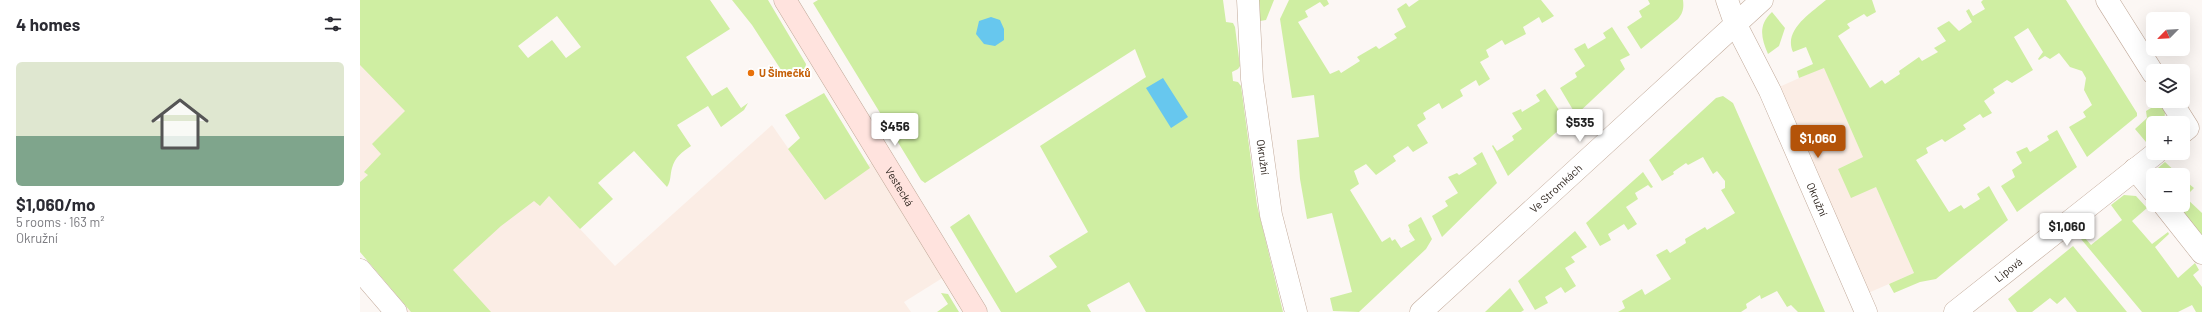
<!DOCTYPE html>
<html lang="en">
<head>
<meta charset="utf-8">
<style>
	:root { --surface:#fff; --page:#f7f7f7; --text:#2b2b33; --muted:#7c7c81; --accent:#b45309 }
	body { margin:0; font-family:Barlow,sans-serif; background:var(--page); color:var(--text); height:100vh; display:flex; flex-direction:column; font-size:15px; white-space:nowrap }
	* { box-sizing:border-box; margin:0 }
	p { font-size:13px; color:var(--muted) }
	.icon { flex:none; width:22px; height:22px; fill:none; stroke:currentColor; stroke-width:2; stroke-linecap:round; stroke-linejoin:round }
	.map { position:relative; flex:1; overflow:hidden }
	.side { display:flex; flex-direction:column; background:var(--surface); width:360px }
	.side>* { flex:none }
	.needle { width:26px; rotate:246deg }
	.fabs { position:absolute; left:1786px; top:12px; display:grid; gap:8px }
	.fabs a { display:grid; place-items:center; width:44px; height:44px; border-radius:6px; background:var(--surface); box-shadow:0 4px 16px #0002; font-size:20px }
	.price { position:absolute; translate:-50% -34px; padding:0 9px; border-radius:4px; background:#fff; color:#222; font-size:13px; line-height:26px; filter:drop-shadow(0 1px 2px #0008) }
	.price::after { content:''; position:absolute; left:50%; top:24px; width:12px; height:9px; margin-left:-6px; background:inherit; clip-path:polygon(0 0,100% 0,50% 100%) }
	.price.on { background:var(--accent); color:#fff }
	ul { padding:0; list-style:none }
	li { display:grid; align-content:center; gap:8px; height:212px; padding:0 16px }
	li span { display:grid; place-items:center; height:124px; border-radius:6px; color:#555 }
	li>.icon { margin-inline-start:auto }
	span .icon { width:72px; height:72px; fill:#fffc; stroke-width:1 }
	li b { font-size:17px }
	h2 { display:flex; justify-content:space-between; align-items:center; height:48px; padding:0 16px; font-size:17px }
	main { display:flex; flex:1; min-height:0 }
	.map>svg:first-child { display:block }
</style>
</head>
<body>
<main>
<section class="side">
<h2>4 homes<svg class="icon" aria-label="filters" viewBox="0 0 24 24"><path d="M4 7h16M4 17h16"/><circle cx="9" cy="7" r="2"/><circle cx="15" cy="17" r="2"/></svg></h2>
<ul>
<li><span style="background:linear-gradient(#dfe7d0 60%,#7fa58c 0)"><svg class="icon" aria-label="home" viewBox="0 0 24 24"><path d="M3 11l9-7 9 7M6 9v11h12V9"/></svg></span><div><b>$1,060/mo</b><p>5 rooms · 163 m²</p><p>Okružní</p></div></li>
</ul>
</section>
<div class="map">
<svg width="1842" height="312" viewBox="0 0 1842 312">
	<rect width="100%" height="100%" fill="#fcf7f4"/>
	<path fill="#fbede5" d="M0,0L65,128L0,182Z
		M1464,67L1503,157L1478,169L1516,187L1554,273L1499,297L1410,91Z
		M412,125L462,197L521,156L592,272L544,302L551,312H36L25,299L167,173L255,266Z"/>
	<path fill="#cfeea2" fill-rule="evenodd" d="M0,0H350L370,29L326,57L352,96L367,87L381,108L388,103L384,110L361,127L348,106L317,125L331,146C322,152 315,157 312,168C310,175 311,181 307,187L274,151L238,183L253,199L220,229L189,196L180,206L174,201L141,226L93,270L131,312H51L0,252V182L8,175L4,172L21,154L12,144L45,111L0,65ZM197,16L221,47L206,58L192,40L168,58L158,46Z
		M372,0H408L446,64L445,69L427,79L392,25Z
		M458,0H863L866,22L873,23L875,27L880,66L878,69L872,72L873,81L878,82L881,86L897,205L923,312H786L769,282L727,305L731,312H641L590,227L609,214L656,293L697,267L689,256L728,232L680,146L786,77L775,49L565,183L561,180L453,3Z
		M899,0H914L906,20L900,21Z
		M929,0H967L969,4L964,7L960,2L945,11L948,17L938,22L970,74L979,70L981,73L1000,61L997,57L1016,46L1019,49L1037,38L1034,34L1046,27L1037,9L1046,3L1049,7L1059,0H1181L1194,16L1182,23L1179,17L1163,27L1166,34L1145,45L1142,40L1126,50L1129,57L1120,62L1130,79L1119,86L1116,80L1100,90L1103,96L1082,109L1079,103L1063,113L1066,119L1057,125L1068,143L1053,152L1048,146L1033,156L1036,161L1016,175L1006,164L994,171L999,184L990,190L1022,242L1030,237L1032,241L1035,239L1041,248L1055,240L1049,231L1050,230L1048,225L1061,217L1072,239L1066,249L999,312L973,311L970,298L992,292L972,213L947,219L940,179L937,140L959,137L954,95L932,98L920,19Z
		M1288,0H1323C1324,8 1323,13 1318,19L1281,49L1267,27L1282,17L1279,11L1290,4Z
		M1466,0H1512L1516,12L1507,17L1504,14L1487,24L1490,28L1478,36L1510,88L1522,80L1525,84L1540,74L1539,71L1559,57L1562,61L1578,52L1574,48L1586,41L1577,28L1589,21L1599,31L1612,22L1606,11L1609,9L1613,16L1625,9L1621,2L1623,0H1706L1777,113V116L1727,157L1709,127L1726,117L1723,112L1732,105L1724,90L1726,78L1722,71L1710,67L1699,53L1690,59L1685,56L1679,60L1678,59L1683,52L1668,28L1654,37L1673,70L1652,83L1647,80L1633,89L1635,93L1624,101L1632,113L1623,118L1620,114L1603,125L1606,129L1585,142L1582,139L1566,148L1568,153L1556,160L1589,212L1601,205L1604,209L1620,199L1617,194L1629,186L1648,220L1576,279L1560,282L1534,293L1529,284L1554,273L1516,187L1491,198L1478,169L1503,157L1464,68L1439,78L1437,71L1453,64L1446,47L1433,52C1423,30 1451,13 1466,0Z
		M1412,12L1425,28L1419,46L1408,54C1401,38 1398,25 1412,12Z
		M1252,27L1270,55L1260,60L1265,69L1216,115L1200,88L1217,77L1215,73L1225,66L1214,49L1225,43L1228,49L1246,38L1243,33Z
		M1185,89L1203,116V126L1148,176L1132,146L1133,145L1137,151L1154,140L1152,136L1162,129L1152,113L1161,109L1162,112L1180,101L1176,95Z
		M464,93L510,168L465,200L428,149L440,138L425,115Z
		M1363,96L1373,103L1465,312H1438L1431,305L1427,307L1417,291L1401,299L1400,295L1386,304L1387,308L1381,312H1258L1265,308L1262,301L1282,289L1285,295L1311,279L1296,255L1307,249L1310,253L1326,243L1325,239L1345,227L1347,230L1375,213L1361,190L1365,188V181L1357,171L1353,174L1343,157L1328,165L1326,163L1313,172L1314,174L1302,181L1289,160L1356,98Z
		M1801,102L1805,112L1804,123H1793V137L1786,142L1775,129L1787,118L1786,111Z
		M1697,130L1717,167L1657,212L1641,186L1655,177L1652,170L1662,163L1656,152L1667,147L1670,152L1689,140L1687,136Z
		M1122,152L1137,183L1082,237L1072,216L1088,206L1085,201L1098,193L1088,177L1097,173L1099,175L1117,164L1113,158Z
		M1805,162L1819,175H1796L1798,168Z
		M1283,172L1293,187L1291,188L1288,185L1275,193L1278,199L1266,207L1277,224L1268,230L1264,224L1248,234L1251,240L1240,246L1226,223Z
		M1823,179L1834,188L1825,197L1842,213V235L1816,205H1823Z
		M1764,195L1776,196L1787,208L1772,221L1792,244L1808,232L1809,234L1795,247L1818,278L1835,263L1839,270L1833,275L1842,287V312H1836L1832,305L1818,312H1782L1716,233L1719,231L1731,245L1762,220L1751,205Z
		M1215,231L1227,247L1211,257L1215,262L1205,268L1216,286L1205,293L1201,287L1185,297L1188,303L1175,310L1158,281Z
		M1713,246L1767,312H1717L1705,297L1697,304L1690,298L1672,312H1657L1648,299Z
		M1150,288L1164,310L1161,312H1125Z
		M581,293L588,294L599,312H577L588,304Z"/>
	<path fill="#67c7ee" d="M631,17L640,20L644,29V40L635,46L624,44L616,34L619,21Z
		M803,78L828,117L811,128L786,88Z"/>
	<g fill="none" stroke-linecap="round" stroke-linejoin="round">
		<g stroke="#c1a999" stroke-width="23">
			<g id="street">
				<path id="s1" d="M888,0L892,79L911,215L936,312"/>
				<path id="s2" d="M1367,0L1375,23L1410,91L1506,312"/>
				<path d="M1747,0L1793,73"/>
				<path d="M1811,101L1828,128L1823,132"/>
				<path d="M1775,169L1793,191"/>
				<path d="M1804,205L1842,253"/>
				<path d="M0,270L36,312"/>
				<path id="s3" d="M1061,312L1402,0"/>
				<path id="s4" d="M1595,312L1796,153"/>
			</g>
		</g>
		<g stroke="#c1a999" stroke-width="23">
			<g id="secondary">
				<path id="s5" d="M425,0L616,312"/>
			</g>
		</g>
		<use href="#street" stroke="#fff" stroke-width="22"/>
		<use href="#secondary" stroke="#ffe3de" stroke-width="22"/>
	</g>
	<circle fill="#e8710a" stroke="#fff" stroke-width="1.5" cx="391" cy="73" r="4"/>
	<g text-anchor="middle" stroke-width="4" stroke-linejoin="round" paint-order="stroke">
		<g font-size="11" font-weight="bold" fill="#c56008" stroke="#fff" text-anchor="start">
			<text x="399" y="77">U Šimečků</text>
		</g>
		<g font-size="11" fill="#2c231d" stroke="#fff">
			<text dy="4" stroke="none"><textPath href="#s1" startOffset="158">Okružní</textPath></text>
			<text dy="4" stroke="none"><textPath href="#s5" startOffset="219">Vestecká</textPath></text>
			<text dy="4" stroke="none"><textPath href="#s3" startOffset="183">Ve Stromkách</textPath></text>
			<text dy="4" stroke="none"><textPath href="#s2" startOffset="219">Okružní</textPath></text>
			<text dy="4" stroke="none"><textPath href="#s4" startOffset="68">Lipová</textPath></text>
		</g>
	</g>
</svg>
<div class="fabs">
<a><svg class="needle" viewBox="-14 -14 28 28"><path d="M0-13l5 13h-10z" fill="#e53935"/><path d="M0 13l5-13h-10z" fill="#7c7c81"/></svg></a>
<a><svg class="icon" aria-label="layers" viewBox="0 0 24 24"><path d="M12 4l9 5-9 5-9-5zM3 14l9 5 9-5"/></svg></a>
<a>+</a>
<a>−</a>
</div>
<b class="price" style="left:1220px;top:143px">$535</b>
<b class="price" style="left:535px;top:147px">$456</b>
<b class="price on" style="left:1458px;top:159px">$1,060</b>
<b class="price" style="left:1707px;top:247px">$1,060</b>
</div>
</main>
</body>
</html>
